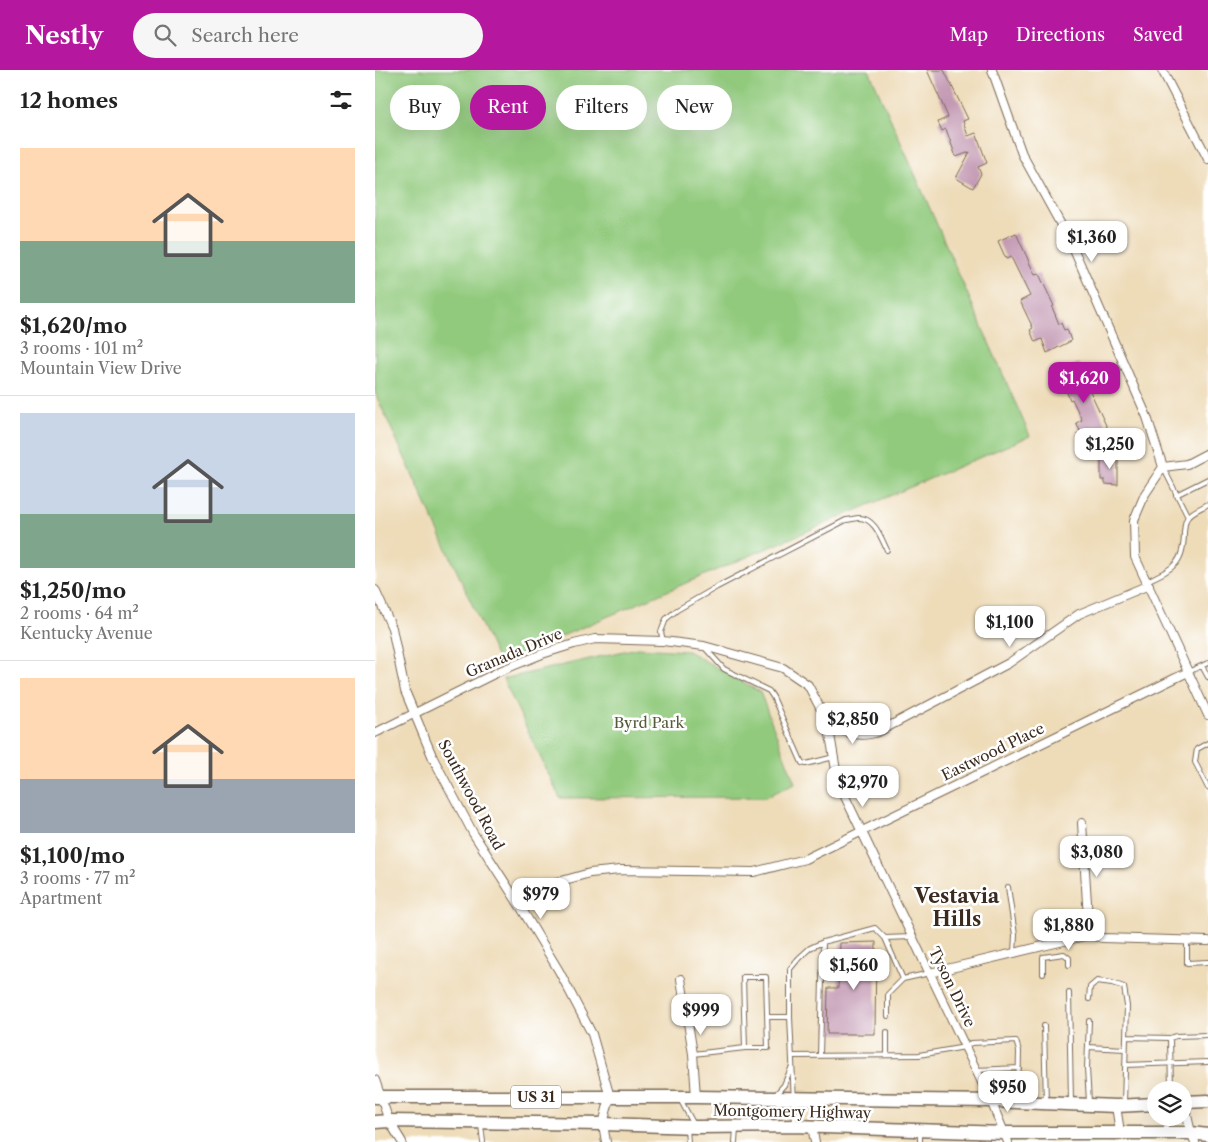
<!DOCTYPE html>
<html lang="en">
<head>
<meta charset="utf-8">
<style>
	:root { --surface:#fff; --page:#f6f6f6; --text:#222; --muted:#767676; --line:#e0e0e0; --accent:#b5179e }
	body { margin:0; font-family:"Libre Caslon Text",serif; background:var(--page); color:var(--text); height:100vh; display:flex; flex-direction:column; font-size:19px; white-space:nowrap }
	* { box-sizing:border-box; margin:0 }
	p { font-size:16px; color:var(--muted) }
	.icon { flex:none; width:28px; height:28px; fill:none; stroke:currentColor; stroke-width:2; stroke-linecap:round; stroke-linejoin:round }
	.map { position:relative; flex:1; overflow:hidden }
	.details { display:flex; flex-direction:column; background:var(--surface); width:375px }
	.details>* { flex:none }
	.hud { position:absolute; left:15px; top:15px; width:475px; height:45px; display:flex; gap:10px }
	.fabs { position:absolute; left:772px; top:1011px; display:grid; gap:10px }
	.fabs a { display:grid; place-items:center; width:45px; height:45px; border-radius:50%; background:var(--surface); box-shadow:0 5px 20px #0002; font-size:25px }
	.price { position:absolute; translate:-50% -42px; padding:0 11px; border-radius:10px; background:#fff; color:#222; font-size:16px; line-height:32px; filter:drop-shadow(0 1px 2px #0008) }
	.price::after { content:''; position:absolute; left:50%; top:30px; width:15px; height:11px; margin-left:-8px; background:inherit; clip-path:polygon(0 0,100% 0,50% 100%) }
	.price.on { background:var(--accent); color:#fff }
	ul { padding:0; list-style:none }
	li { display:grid; align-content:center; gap:10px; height:265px; padding:0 20px }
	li+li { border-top:1px solid var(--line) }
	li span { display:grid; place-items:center; height:155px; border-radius:0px; color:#555 }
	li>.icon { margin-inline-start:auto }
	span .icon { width:90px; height:90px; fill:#fffc; stroke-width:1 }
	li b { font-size:21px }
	h2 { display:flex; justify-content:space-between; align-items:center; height:60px; padding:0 20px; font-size:21px }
	.chip { padding:0 18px; border-radius:22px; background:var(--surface); box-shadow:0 5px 20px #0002; font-size:18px; line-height:45px }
	.chip.on { background:var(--accent); color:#fff }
	header { display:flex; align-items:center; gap:30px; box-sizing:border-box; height:70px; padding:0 25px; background:var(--accent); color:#fff }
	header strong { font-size:24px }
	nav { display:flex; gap:28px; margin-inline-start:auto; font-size:18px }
	.search { width:350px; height:45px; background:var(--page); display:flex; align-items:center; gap:12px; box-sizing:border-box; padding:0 18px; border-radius:28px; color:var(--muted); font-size:19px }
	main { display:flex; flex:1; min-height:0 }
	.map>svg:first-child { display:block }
</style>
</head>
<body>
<header>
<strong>Nestly</strong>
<div class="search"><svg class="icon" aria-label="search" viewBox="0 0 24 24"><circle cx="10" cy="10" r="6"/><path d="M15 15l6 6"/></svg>Search here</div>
<nav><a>Map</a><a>Directions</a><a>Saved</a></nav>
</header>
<main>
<section class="details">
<h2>12 homes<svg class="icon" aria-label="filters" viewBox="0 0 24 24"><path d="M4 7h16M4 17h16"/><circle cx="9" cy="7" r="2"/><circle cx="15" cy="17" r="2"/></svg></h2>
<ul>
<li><span style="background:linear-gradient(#ffd9b3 60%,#7fa58c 0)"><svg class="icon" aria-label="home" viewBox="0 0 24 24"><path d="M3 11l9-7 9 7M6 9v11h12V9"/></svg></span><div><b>$1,620/mo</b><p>3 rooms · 101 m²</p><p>Mountain View Drive</p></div></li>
<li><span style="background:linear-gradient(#c9d6e8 65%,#7fa58c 0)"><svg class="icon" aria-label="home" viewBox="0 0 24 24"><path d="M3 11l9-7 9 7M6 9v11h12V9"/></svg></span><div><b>$1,250/mo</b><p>2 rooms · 64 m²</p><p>Kentucky Avenue</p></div></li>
<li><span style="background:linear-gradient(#ffd9b3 65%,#9aa5b1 0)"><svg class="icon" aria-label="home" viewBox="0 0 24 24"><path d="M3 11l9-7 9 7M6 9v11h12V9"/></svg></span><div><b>$1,100/mo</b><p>3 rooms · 77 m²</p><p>Apartment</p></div></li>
</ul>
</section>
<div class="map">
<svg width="833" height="1072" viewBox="0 0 833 1072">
	<rect width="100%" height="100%" fill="#fff"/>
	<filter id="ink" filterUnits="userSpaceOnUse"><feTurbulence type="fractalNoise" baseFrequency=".02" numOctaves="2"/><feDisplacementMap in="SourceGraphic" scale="10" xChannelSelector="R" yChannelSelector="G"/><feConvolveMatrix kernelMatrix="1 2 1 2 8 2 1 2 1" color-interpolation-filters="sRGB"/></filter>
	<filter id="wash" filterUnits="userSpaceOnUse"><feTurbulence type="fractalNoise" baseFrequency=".0096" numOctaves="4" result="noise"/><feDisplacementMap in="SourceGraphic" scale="20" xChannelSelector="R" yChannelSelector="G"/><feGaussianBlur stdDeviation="1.12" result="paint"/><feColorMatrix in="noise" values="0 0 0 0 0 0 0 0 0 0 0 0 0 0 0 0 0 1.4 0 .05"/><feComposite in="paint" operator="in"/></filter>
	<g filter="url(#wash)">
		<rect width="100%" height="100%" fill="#eedcb9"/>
		<path fill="#91ca7d" stroke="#667a4e" d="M0,0H494L655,366L124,593L0,323Z
			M262,578L313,581L385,622L420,713L391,727L185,728L128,609Z"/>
		<g id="blocks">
			<path fill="#c399b3" d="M552,0H569L593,49L588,51L593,66L601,63L612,93L603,97L606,104L598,118L581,108L595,82L581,87L571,59L567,61L563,52L573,47Z
				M641,163L660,205L664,204L679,236L677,237L684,254L686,253L689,260L692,259L696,271L672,283L667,269L660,272L655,260L658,258L645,231L655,226L636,187L631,189L623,171Z
				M704,293L707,300L710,299L715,310L719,319L715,321L735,364L708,376L702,364L706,363L701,353L707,350L697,329L695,330L683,302Z
				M726,386H743V415L730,414V410H726Z
				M501,872L500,964H452L453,918H463L465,873Z"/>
		</g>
	</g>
	<g filter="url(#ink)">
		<use href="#blocks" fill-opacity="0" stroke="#7a6854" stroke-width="1"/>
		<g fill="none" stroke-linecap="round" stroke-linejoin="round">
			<g stroke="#7a6854" stroke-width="6">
				<path id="lane" d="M788,397L813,447
					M801,425L833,409
					M772,511C799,498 809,494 809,462C810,457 809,451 813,447C817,441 827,438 833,434
					M288,571L286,562L291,549L302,540L342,517L471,450C475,450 480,448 484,448C500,448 506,468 512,480
					M330,578L349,599L394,621L398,627L427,693L431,694L459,687
					M827,596L833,607
					M813,602L833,593
					M833,673L822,679L820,692L833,718
					M633,817L640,865L639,883
					M510,868L537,867
					M812,871V893L833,892
					M668,904V887L689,884L694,888V895
					M694,923L696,1032
					M714,929L715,917L722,911L737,913L749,917L752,936L749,1033
					M513,946V924L528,909
					M392,947H415L420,1054
					M415,947V899L424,888L435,878L448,872L500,858L510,868L528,909L555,903
					M714,951L712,998L714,1032
					M669,956L671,1032
					M751,967L795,968L801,966L833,965
					M795,968L796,1020
					M713,977L750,979
					M318,984L370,978H393L391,907H368L370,978
					M445,985L448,872
					M512,985V962
					M418,986L544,985L590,977L596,973L641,971L644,981L643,1029
					M750,995L833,992
					M601,1000L644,998
					M401,1024L409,1015L417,996
					M305,1029L318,1053
					M106,1055L108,1072
					M312,1059L313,1072
					M545,1062V1072
					M360,1072L361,1059"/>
			</g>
			<g stroke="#7a6854" stroke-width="10">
				<path id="street" d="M617,0L647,84L696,173L772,347L788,397
					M787,0L833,89
					M788,397L770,424L759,450L760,487L833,645
					M788,397L812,394L833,383
					M0,520L17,558L30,621L58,688L98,763L145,836L184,901L217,964L235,1027L228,1054L231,1072
					M453,653C470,663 487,669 505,661L634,593L704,544L774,515
					M0,663L125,601L167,584L199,574L220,569L288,571L329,576L408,598L433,615L453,653L463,712L616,1031L633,1072
					M707,753L714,865
					M145,836L183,812L215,803L245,800L379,802L430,789L813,602
					M555,903L714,865L727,868L833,871
					M306,909L318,984L321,1027
					M0,1010L14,1051L27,1072
					M809,1032L816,1063L820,1072
					M741,1036L745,1062
					M437,1057L440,1072"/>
			</g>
			<g stroke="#7a6854" stroke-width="15">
				<path id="primary" d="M0,1027H321L616,1031L741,1036L781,1034
					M809,1032L833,1031
					M0,1052L14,1051L228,1054L321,1057L420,1056L629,1063H816L833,1065"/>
			</g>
			<use href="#lane" stroke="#fff" stroke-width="4"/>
			<use href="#street" stroke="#fff" stroke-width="8"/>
			<use href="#primary" stroke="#fff" stroke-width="12"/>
		</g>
	</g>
	<g text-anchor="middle" stroke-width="5" stroke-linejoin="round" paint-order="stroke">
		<rect fill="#fff" stroke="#766a62" stroke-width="1" x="136" y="1015.5" width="50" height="23" rx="4"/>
		<g font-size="14" font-weight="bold" fill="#3b2a1e">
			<text x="161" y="1032">US 31</text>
		</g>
		<g font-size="15" fill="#3b2a1e" stroke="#fff">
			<text transform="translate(139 583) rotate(-23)" y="5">Granada Drive</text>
			<text transform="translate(618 682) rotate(-26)" y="5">Eastwood Place</text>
			<text transform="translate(96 725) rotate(62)" y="5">Southwood Road</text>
			<text transform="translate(577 917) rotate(64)" y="5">Tyson Drive</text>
			<text transform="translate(417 1042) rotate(1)" y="5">Montgomery Highway</text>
		</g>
		<g font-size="15" fill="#555a3a" stroke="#fff">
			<text x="274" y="658">Byrd Park</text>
		</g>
		<g font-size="20" font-weight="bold" fill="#3b2a1e" stroke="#fff">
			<text x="582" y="833">Vestavia<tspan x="582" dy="23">Hills</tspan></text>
		</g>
	</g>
</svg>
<div class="fabs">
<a><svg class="icon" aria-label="layers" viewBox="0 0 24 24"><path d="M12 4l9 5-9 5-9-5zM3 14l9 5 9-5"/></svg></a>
</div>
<b class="price" style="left:717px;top:193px">$1,360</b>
<b class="price on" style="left:709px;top:334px">$1,620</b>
<b class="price" style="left:735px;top:400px">$1,250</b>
<b class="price" style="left:635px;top:578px">$1,100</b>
<b class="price" style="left:478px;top:675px">$2,850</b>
<b class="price" style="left:488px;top:738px">$2,970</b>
<b class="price" style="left:722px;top:808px">$3,080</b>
<b class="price" style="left:166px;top:850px">$979</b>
<b class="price" style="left:694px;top:881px">$1,880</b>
<b class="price" style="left:479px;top:921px">$1,560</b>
<b class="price" style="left:326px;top:966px">$999</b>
<b class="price" style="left:633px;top:1043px">$950</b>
<div class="hud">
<a class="chip">Buy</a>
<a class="chip on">Rent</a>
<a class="chip">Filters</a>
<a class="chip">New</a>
</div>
</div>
</main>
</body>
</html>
